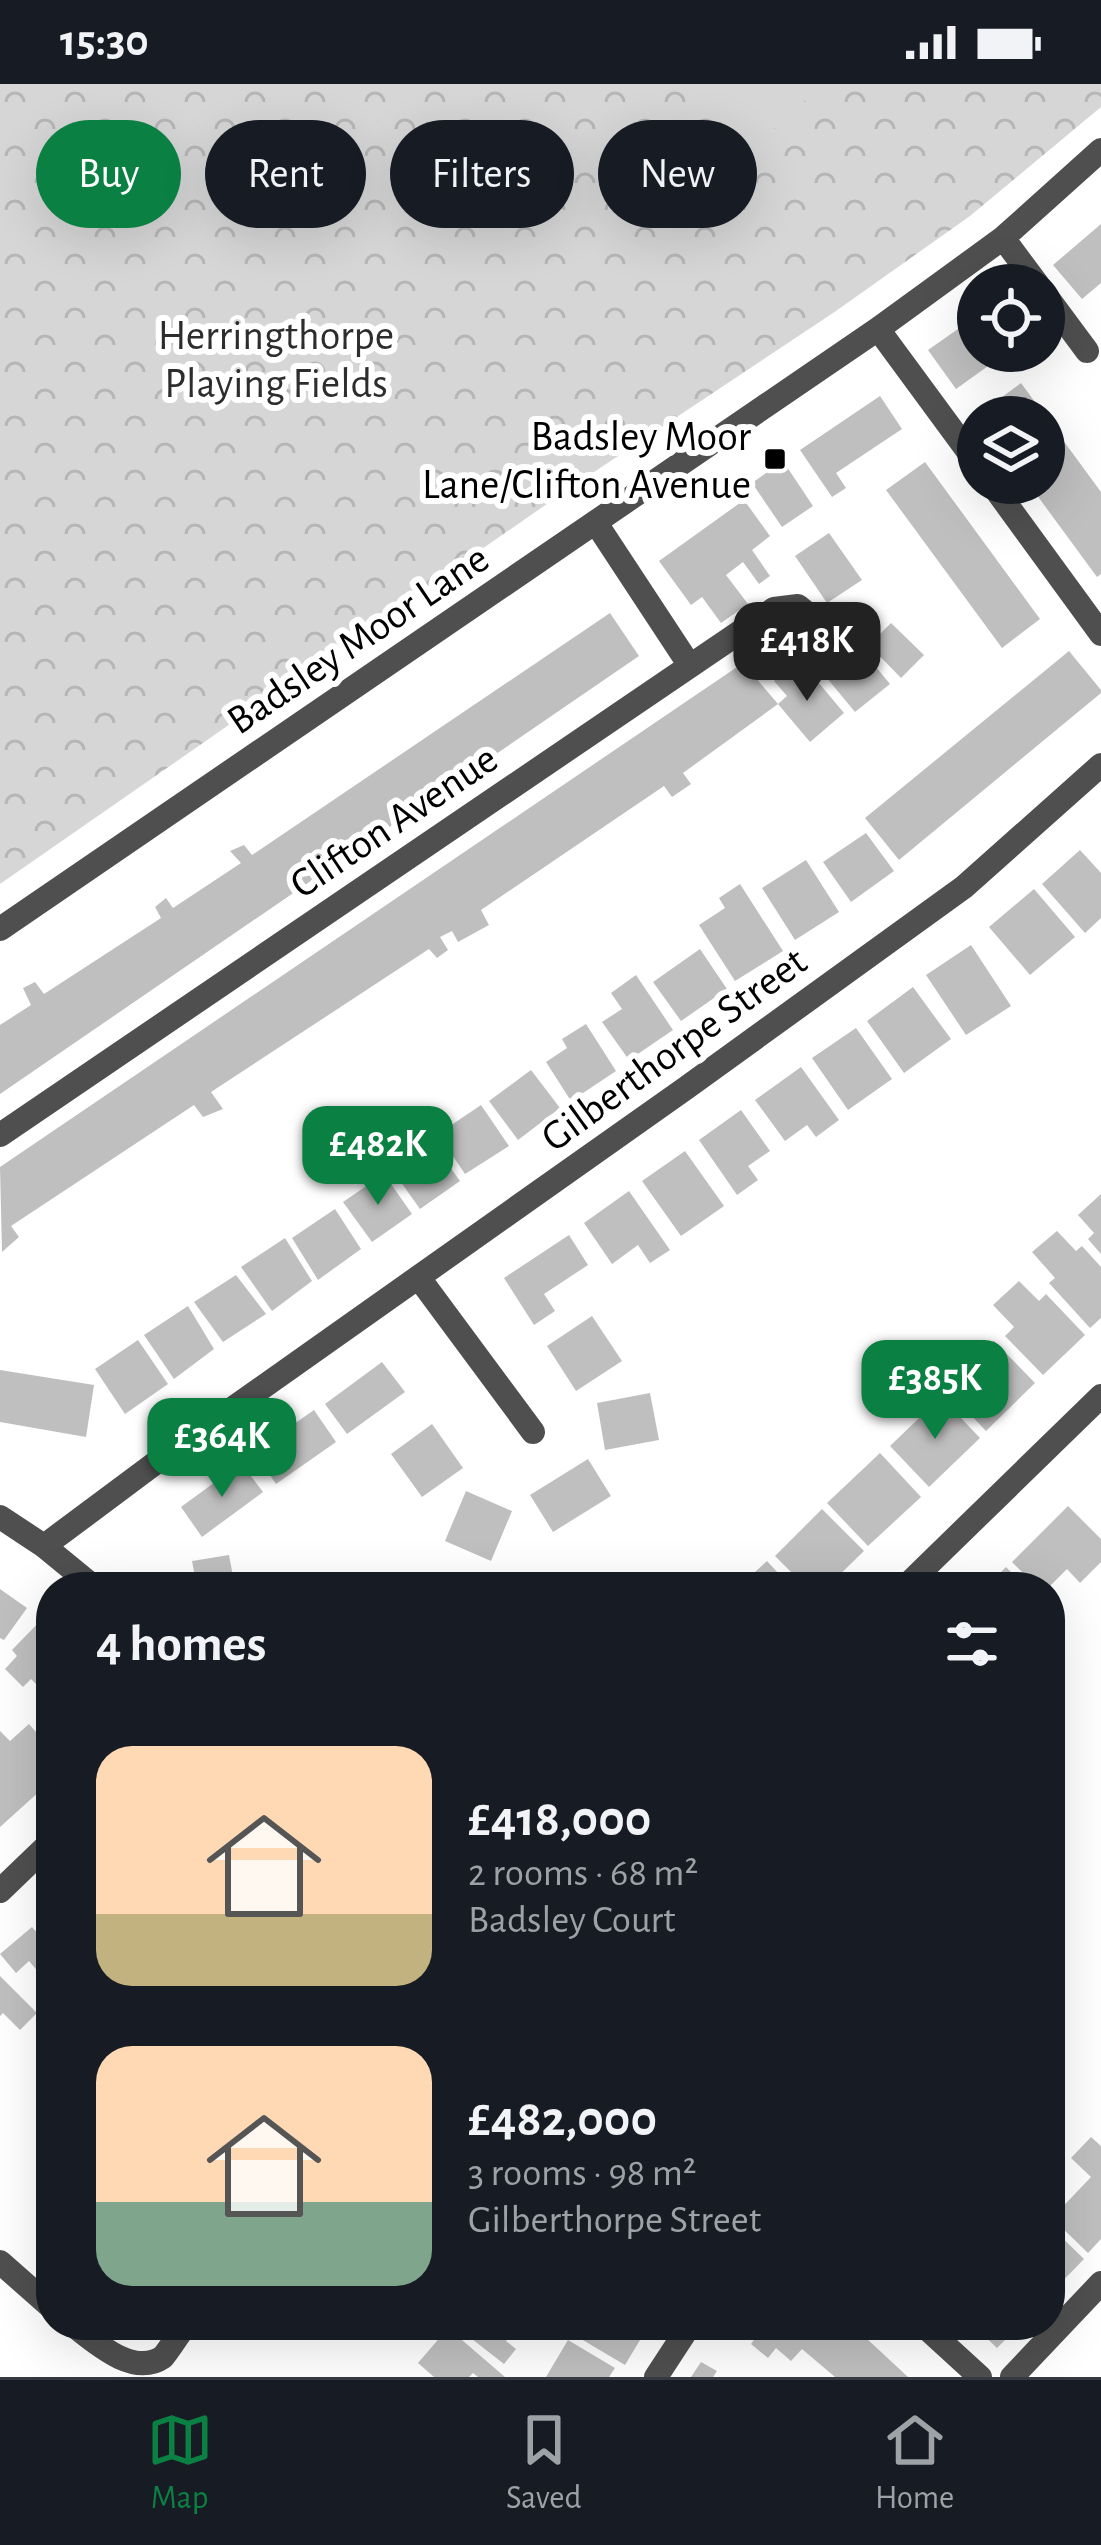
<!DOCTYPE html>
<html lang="en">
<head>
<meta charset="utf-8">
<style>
	:root { --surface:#171b24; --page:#242831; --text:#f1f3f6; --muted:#9ea1a6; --line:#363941; --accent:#0b8043 }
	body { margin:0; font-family:"Alegreya Sans",sans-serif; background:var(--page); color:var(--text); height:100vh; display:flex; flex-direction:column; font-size:45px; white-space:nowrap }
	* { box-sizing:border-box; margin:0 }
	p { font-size:39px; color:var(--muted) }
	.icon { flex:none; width:66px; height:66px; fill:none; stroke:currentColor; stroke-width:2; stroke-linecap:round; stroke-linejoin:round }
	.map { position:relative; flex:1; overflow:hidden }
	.sheet { position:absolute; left:36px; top:1488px; width:1029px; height:768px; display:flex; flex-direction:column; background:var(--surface); border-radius:48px; box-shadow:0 12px 48px #0002 }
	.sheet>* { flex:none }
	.banner { position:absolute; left:36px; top:36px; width:1029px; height:108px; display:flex; gap:24px }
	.buttons { position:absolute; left:957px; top:180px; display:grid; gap:24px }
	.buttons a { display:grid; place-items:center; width:108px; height:108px; border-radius:50%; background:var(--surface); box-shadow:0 12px 48px #0002; font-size:60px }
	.price { position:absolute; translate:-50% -102px; padding:0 27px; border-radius:24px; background:var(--accent); color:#fff; font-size:39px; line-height:78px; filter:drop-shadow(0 3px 6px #0008) }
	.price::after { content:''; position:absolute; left:50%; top:72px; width:36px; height:27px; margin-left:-18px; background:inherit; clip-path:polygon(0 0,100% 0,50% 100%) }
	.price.current { background:#222; color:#fff }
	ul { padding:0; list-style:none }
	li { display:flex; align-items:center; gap:36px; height:300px; padding:0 60px }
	li span { display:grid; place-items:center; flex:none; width:336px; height:240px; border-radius:36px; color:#555 }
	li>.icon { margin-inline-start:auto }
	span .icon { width:144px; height:144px; fill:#fffc; stroke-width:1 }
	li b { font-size:51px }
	h2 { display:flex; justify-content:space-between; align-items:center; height:144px; padding:0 60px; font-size:51px }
	.tag { padding:0 42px; border-radius:54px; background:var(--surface); box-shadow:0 12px 48px #0002; font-size:42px; line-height:108px }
	.tag.current { background:var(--accent); color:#fff }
	.status { display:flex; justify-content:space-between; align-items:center; height:84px; padding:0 60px; background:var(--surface); direction:ltr }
	.status svg { height:33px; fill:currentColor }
	.dock { display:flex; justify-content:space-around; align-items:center; height:168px; border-top:3px solid var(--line); background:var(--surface); font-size:33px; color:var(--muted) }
	.dock a { display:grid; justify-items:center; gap:6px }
	.dock .current { color:var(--accent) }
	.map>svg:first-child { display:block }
</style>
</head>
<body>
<div class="status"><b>15:30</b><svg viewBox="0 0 49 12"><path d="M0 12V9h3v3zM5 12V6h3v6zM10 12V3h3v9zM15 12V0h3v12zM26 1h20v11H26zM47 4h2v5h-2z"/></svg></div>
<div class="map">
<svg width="1101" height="2293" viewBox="0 0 1101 2293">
	<defs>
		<pattern id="park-crowns" width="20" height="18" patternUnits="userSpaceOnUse" patternTransform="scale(3)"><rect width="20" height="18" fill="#d6d6d6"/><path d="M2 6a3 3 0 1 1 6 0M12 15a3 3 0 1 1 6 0" fill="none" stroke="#b6b6b6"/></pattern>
	</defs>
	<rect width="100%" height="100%" fill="#fff"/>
	<path fill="url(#park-crowns)" d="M0,0H1101V23L970,132L836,227L567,406L0,800Z"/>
	<path fill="#d6d6d6" d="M683,0H823L747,70Z"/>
	<path fill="#bfbfbf" d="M1101,140V199L1082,215L1053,181Z
		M978,231V267H1009L956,305L928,266Z
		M1021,299L1101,408V490L1097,493L1028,399H1044V333H975Z
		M880,312L902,345L836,389L846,404L832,413L800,366Z
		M783,377L813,422L782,443L752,399Z
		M925,378L1040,535L1002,564L886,406Z
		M744,416L770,452L752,466L770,492L759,500L743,478L726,491L748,520L721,539L702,513L691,521L659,477Z
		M829,449L862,496L827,519L795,472Z
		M610,529L639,572L0,1010V941L31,921L23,904L35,898L44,910L161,834L155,823L166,814L173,824L241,779L230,767L244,761L252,771Z
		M891,539L924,571L901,594L869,561Z
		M840,556L853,573L862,566L890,600L855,628L826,593L833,588L820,572Z
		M1069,567L1101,606V609L899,776L865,734Z
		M743,579L778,620L683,689L691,700L672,713L664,702L481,826L489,841L458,858L452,847L440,853L448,866L437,874L429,865L211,1008L223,1025L203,1033L194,1021L11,1142L19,1153L2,1168L0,1083Z
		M792,582L806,598L813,592L844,629L810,658L778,620L787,612L774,597Z
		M866,749L894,787L851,818L823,778Z
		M1080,766L1101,789V834L1085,849L1042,800Z
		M806,776L839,828L795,856L762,804Z
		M740,800L783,867L735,897L699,841L725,824L719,814Z
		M1034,805L1075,853L1030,891L989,843Z
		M971,861L1011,922L966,951L926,891Z
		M700,865L727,905L681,937L653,898Z
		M636,891L673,946L629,976L602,938L622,925L611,909Z
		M913,903L951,955L904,989L867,937Z
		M586,940L616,987L571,1017L546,978L567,964L562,955Z
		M856,944L892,995L848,1026L812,974Z
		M801,983L839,1036L816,1053L807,1041L785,1057L755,1016Z
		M531,986L560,1024L518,1056L489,1017Z
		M481,1021L509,1062L465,1090L438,1050Z
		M741,1026L770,1067L748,1082L758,1096L737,1111L699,1056Z
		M428,1053L460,1097L420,1125L383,1073L404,1056L412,1067Z
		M685,1067L724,1122L681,1152L642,1097Z
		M384,1090L412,1130L372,1158L343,1118Z
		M629,1107L670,1166L650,1179L638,1161L612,1180L584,1139Z
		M1101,1110V1170L1088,1155L1094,1149L1078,1131Z
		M335,1125L361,1165L318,1196L292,1154Z
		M1057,1147L1076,1167L1082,1162L1101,1183V1234L1090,1244L1049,1199L1055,1194L1032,1168Z
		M569,1151L588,1181L544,1210L555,1227L534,1241L504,1194Z
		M285,1154L312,1197L272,1227L241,1183Z
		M236,1191L266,1230L223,1258L194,1218Z
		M1019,1197L1039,1217L1046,1210L1085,1251L1043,1291L1005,1252L1014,1243L993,1221Z
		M188,1222L214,1265L174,1295L144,1251Z
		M592,1232L622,1277L576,1307L547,1262Z
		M138,1256L168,1300L125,1330L95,1285Z
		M994,1257L1035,1299L986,1347L946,1305Z
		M382,1278L405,1308L347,1350L325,1320Z
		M0,1286L94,1301L86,1353L0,1338Z
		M650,1309L659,1356L605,1366L597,1319Z
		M941,1313L980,1354L929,1403L890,1362Z
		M314,1326L336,1358L276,1400L254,1368Z
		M432,1340L463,1384L422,1413L391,1370Z
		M880,1369L921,1413L868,1462L827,1419Z
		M588,1375L611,1412L553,1448L530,1411Z
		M241,1379L263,1408L202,1453L181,1423Z
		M466,1407L512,1427L491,1477L445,1457Z
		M1068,1422L1101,1455V1478L1080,1499L1067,1485L1049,1503H1037L1012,1478Z
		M822,1425L864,1467L827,1503H806L775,1472Z
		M229,1471L235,1503H197L192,1477Z
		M767,1477L791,1503H739L743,1499Z
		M1006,1483L1026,1503H986Z
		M0,1505L27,1524L4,1556L0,1554Z
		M46,1531L51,1535V1632L39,1620L47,1611L31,1595L23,1603L5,1585L17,1572L12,1566Z
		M29,1640L51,1665V1697L0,1743V1647L10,1657Z
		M32,1843L51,1865V1893L46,1897L29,1877L16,1889L0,1870Z
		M0,1892L37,1929L20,1946L3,1929L0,1932Z
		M1091,2053L1101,2062V2155L1088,2169L1052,2134L1091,2093L1071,2074Z
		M1050,2142L1084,2175L1050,2210Z
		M97,2241H124L114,2254Z
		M454,2241H519L506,2257L516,2265L504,2280Z
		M583,2241H649L625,2281L576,2252Z
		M747,2241H852L908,2293H835L802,2265L791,2277L776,2264L768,2274L751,2260L758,2250Z
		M973,2241H1020L997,2264Z
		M448,2244L505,2293H478L473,2289L469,2293H434L418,2279Z
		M568,2256L615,2284L609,2293H546Z
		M701,2278L717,2287L713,2293H691Z"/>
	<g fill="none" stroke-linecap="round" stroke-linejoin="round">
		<path stroke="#4f4f4f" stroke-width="24" d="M1003,154L1038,201
			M1044,209L1087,267
			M878,245L978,381
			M991,399L1101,550
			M690,582L774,525L798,522L818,538
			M0,845L878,245L1003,154L1101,66
			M0,1051L690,582L596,439
			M419,1194L533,1348
			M0,1433L44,1462L94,1503
			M44,1462L154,1380L686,1004L964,803L1101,681
			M905,1503L1101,1312
			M0,1807L51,1758
			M0,2178L51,2223
			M73,2241C97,2260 134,2293 163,2273C171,2263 178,2251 186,2241
			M923,2241L980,2293
			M656,2293L690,2241
			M1012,2293L1101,2199"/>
	</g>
	<rect fill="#000" stroke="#fff" stroke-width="4.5" x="763" y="363" width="24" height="24" rx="6"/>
	<g text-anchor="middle" stroke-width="12" stroke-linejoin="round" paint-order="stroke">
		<g font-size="42" fill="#2d2d2d" stroke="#fff">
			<text x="276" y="265">Herringthorpe<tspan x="276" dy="48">Playing Fields</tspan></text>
		</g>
		<g font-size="42" fill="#000" stroke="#fff" text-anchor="end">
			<text x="751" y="366">Badsley Moor<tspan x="751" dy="48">Lane/Clifton Avenue</tspan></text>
		</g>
		<g font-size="42" fill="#000" stroke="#fff">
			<text transform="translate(357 554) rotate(-34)" y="15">Badsley Moor Lane</text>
			<text transform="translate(393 736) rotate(-34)" y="15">Clifton Avenue</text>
			<text transform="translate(673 964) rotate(-36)" y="15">Gilberthorpe Street</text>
		</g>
	</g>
</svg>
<div class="buttons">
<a><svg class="icon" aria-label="locate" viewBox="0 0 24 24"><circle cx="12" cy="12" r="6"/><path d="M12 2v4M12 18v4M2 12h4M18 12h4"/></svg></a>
<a><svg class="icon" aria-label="layers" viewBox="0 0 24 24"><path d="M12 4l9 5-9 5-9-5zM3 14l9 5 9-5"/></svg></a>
</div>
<b class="price current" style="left:807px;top:620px">£418K</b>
<b class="price" style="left:378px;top:1124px">£482K</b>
<b class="price" style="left:935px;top:1358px">£385K</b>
<b class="price" style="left:222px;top:1416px">£364K</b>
<div class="banner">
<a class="tag current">Buy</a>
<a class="tag">Rent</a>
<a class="tag">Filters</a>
<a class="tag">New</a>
</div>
<section class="sheet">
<h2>4 homes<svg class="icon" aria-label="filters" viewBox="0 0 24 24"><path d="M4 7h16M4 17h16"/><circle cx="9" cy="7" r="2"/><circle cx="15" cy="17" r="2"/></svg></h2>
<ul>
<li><span style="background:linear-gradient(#ffd9b3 70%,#c2b280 0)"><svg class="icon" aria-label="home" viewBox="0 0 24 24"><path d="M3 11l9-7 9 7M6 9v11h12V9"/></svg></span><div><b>£418,000</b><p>2 rooms · 68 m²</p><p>Badsley Court</p></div></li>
<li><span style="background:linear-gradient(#ffd9b3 65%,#7fa58c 0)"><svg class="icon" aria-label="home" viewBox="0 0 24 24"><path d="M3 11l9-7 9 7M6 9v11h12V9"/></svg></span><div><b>£482,000</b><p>3 rooms · 98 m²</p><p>Gilberthorpe Street</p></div></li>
</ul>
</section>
</div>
<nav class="dock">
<a class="current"><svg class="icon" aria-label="map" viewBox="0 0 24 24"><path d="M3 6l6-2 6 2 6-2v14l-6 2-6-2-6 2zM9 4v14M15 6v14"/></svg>Map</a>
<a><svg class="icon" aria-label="saved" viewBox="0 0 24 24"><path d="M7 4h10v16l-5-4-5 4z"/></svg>Saved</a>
<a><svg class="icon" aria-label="home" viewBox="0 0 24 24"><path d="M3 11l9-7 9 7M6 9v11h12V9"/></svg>Home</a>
</nav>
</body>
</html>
